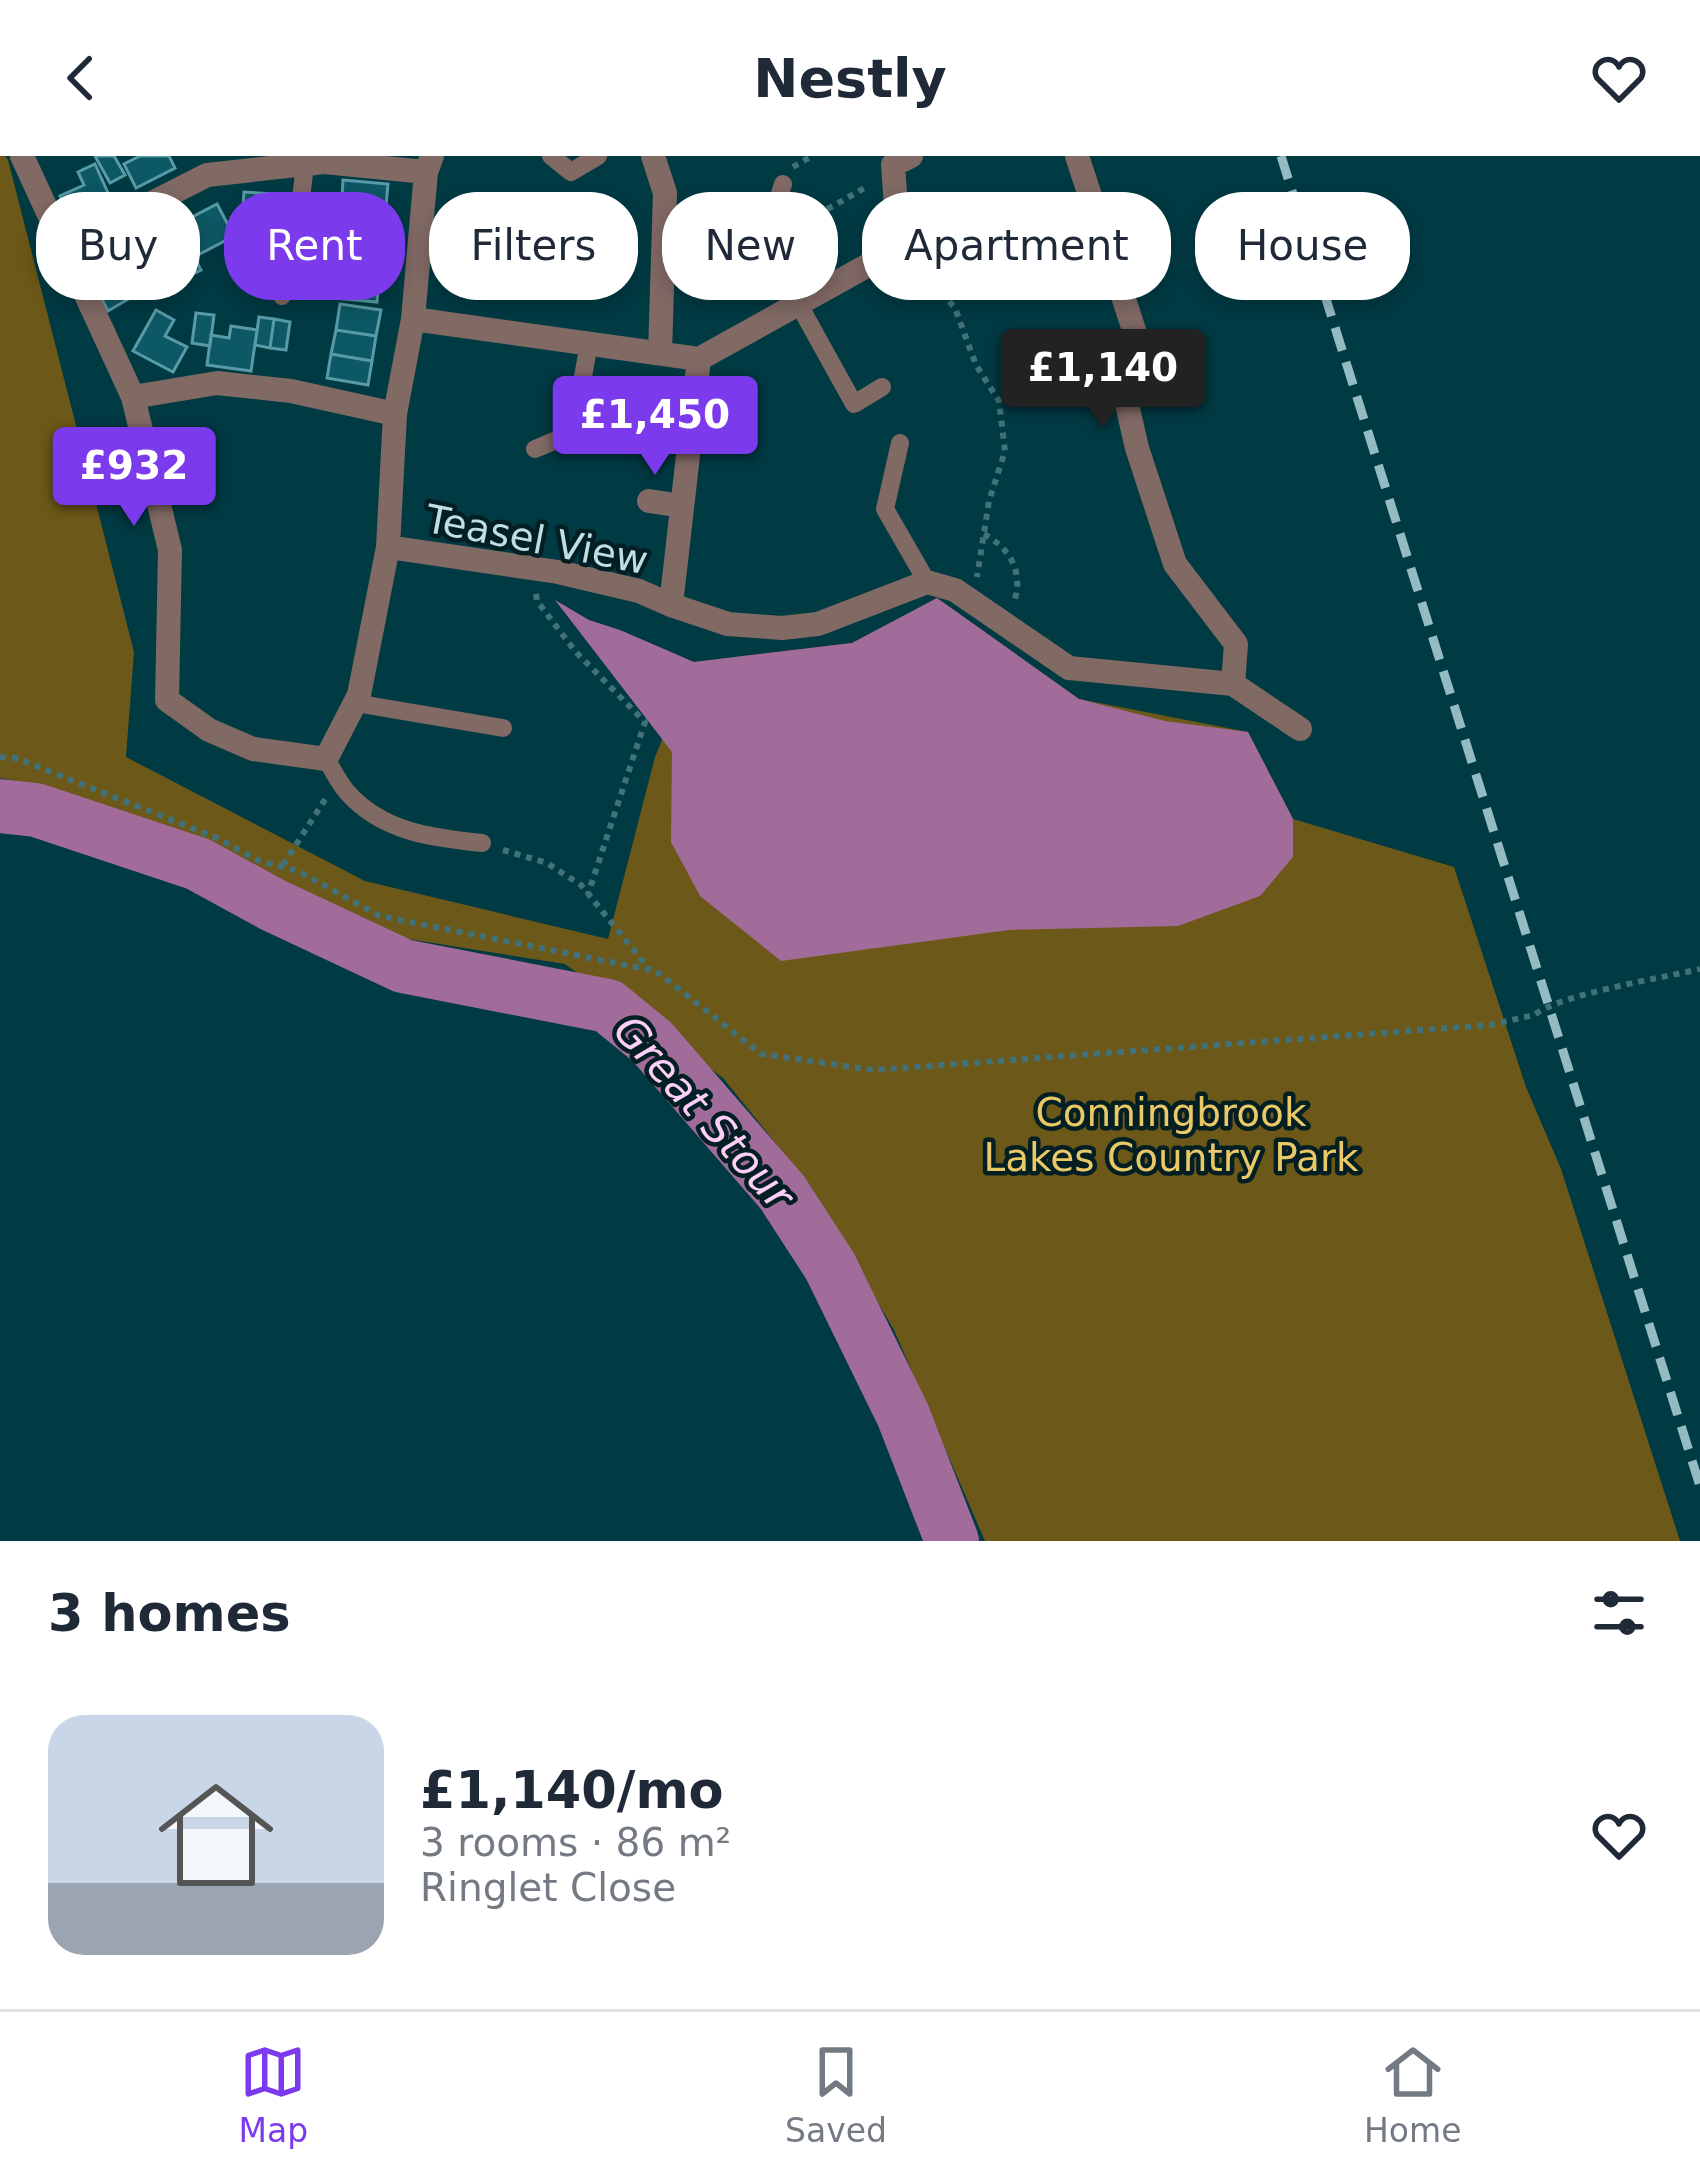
<!DOCTYPE html>
<html lang="en">
<head>
<meta charset="utf-8">
<style>
	:root { --surface:#fff; --page:#f2f2f3; --text:#1f2937; --muted:#747a83; --line:#e0e1e3; --accent:#7c3aed }
	body { margin:0; font-family:"DejaVu Sans",sans-serif; background:var(--page); color:var(--text); height:100vh; display:flex; flex-direction:column; font-size:45px; white-space:nowrap }
	* { box-sizing:border-box; margin:0 }
	p { font-size:39px; color:var(--muted) }
	.icon { flex:none; width:66px; height:66px; fill:none; stroke:currentColor; stroke-width:2; stroke-linecap:round; stroke-linejoin:round }
	.map { position:relative; height:1385px; overflow:hidden }
	.side { display:flex; flex-direction:column; background:var(--surface); flex:1 }
	.side>* { flex:none }
	.guide { position:absolute; left:36px; top:36px; width:1629px; height:108px; display:flex; gap:24px }
	.price { position:absolute; translate:-50% -102px; padding:0 27px; border-radius:12px; background:var(--accent); color:#fff; font-size:39px; line-height:78px; filter:drop-shadow(0 3px 6px #0008) }
	.price::after { content:''; position:absolute; left:50%; top:72px; width:36px; height:27px; margin-left:-18px; background:inherit; clip-path:polygon(0 0,100% 0,50% 100%) }
	.price.current { background:#222; color:#fff }
	ul { padding:0; list-style:none }
	li { display:flex; align-items:center; gap:36px; height:300px; padding:0 48px }
	li+li { border-top:3px solid var(--line) }
	li span { display:grid; place-items:center; flex:none; width:336px; height:240px; border-radius:36px; color:#555 }
	li>.icon { margin-inline-start:auto }
	span .icon { width:144px; height:144px; fill:#fffc; stroke-width:1 }
	li b { font-size:51px }
	h2 { display:flex; justify-content:space-between; align-items:center; height:144px; padding:0 48px; font-size:51px }
	.chip { padding:0 42px; border-radius:48px; background:var(--surface); box-shadow:0 6px 18px #0003; font-size:42px; line-height:108px }
	.chip.current { background:var(--accent); color:#fff }
	header { display:flex; justify-content:space-between; align-items:center; height:156px; padding:0 48px; background:var(--surface); font-size:54px; font-weight:700 }
	.menu { display:flex; justify-content:space-around; align-items:center; height:168px; border-top:3px solid var(--line); background:var(--surface); font-size:33px; color:var(--muted) }
	.menu a { display:grid; justify-items:center; gap:6px }
	.menu .current { color:var(--accent) }
	.map>svg:first-child { display:block }
</style>
</head>
<body>
<header><svg class="icon" aria-label="back" viewBox="0 0 24 24"><path d="M15 5l-7 7 7 7"/></svg>Nestly<svg class="icon" aria-label="heart" viewBox="0 0 24 24"><path d="M12 20l-8-8c-3-5 5-10 8-4 3-6 11-1 8 4z"/></svg></header>
<div class="map">
<svg width="1700" height="1385" viewBox="0 0 1700 1385">
	<rect width="100%" height="100%" fill="#003a43"/>
	<path fill="#6c5818" d="M0,0H5L8,4L134,496L126,601L365,725L608,783L655,601L694,506L852,487L937,442L1079,543L1248,576L1293,663L1454,711L1526,931L1561,1013L1680,1385H985L894,1174L811,1031L723,922L565,808L408,783L350,768L215,704L44,630L0,622Z"/>
	<path fill="#a16b9a" d="M937,442L1079,543L1165,565L1248,576L1293,663V701L1260,740L1178,770L1009,774L781,805L700,740L671,686L672,596L555,444L589,464L620,474L694,506L852,487Z"/>
	<g fill="none" stroke-linecap="round" stroke-linejoin="round">
		<path stroke="#a16b9a" stroke-width="54" d="M0,650L36,654L198,708L273,749L403,810L608,850L652,886L782,1036L830,1110L903,1259L952,1385"/>
	</g>
	<path fill="#0c5864" stroke="#589aa7" stroke-width="3" d="M95,0H114L125,19L110,27Z
		M140,0H169L175,12L136,32L124,8Z
		M95,8L113,48L72,66L60,40L84,29L78,16Z
		M343,24L388,28L384,71L355,68L357,43L342,42Z
		M244,36L291,39L288,81H268L269,64L242,63Z
		M217,48L234,80L194,101L177,69Z
		M187,87L201,114L187,121L173,94Z
		M122,94L135,117L123,124L132,141L108,155L87,114Z
		M173,94L187,121L175,127L161,101Z
		M352,98L381,101L377,146L333,142L334,123L350,124Z
		M340,148L381,154L376,180L336,174Z
		M156,154L174,164L165,180L187,191L173,216L133,195Z
		M196,157L214,159L210,190L192,187Z
		M259,161L274,163L270,192L255,189Z
		M274,163L290,166L286,194L270,192Z
		M231,170L257,174L251,215L207,209L211,179L229,182Z
		M336,174L376,180L372,205L331,198Z
		M331,198L372,205L368,229L327,222Z"/>
	<g fill="none" stroke-linecap="round" stroke-linejoin="round">
		<path stroke="#41727a" stroke-width="6" stroke-dasharray="6 6" stroke-linecap="butt" d="M793,11L812,0
			M796,71L868,30
			M918,109L955,152L976,209L999,245L1005,295L989,345L977,421
			M984,378C1009,392 1023,414 1015,443
			M536,438L537,445L575,495L645,566L588,738
			M0,601L16,602L217,682L257,704L298,715L380,760L656,815L761,898L874,914L1490,869L1534,859C1561,838 1662,822 1700,813
			M503,694L547,707L581,729L649,813
			M283,709L326,642"/>
		<path stroke="#816964" stroke-width="18" d="M551,0L571,16L598,0
			M783,28L771,67L773,102L854,248L882,231
			M282,140L294,105L305,8
			M900,287L885,353L927,426
			M535,293L573,277L589,187
			M355,547L503,572
			M326,603C333,614 339,627 347,636C382,676 433,682 482,687"/>
		<path stroke="#816964" stroke-width="24" d="M22,0L133,241L170,394L167,544L209,574L253,593L326,603L359,539L388,391L395,258L413,163L426,16L432,0
			M653,0L665,37L660,196
			M1077,0L1134,174L1121,222L1137,292L1175,408L1236,488L1233,528
			M66,91L207,19L324,6L426,16
			M413,163L699,203L899,92L893,9L911,0
			M133,241L217,227L291,235L395,258
			M649,345L682,350
			M388,391L558,416L639,435L671,449L728,468L782,472L818,468L927,426L955,434L1069,512L1233,528L1300,573
			M671,449L699,203"/>
		<path stroke="#95bbc2" stroke-width="9" stroke-dasharray="24 12" stroke-linecap="butt" d="M1281,0L1700,1330"/>
	</g>
	<g text-anchor="middle" stroke-width="9" stroke-linejoin="round" paint-order="stroke">
		<g font-size="39" fill="#bfdfe5" stroke="#031f24">
			<text transform="translate(537 383) rotate(11)" y="14">Teasel View</text>
		</g>
		<g font-size="39" fill="#e9c865" stroke="#031f24">
			<text x="1171" y="970">Conningbrook<tspan x="1171" dy="45">Lakes Country Park</tspan></text>
		</g>
		<g font-size="42" font-style="italic" fill="#fdcef6" stroke="#031f24">
			<text transform="translate(704 956) rotate(48)" y="15">Great Stour</text>
		</g>
	</g>
</svg>
<b class="price current" style="left:1103px;top:275px">£1,140</b>
<b class="price" style="left:655px;top:322px">£1,450</b>
<b class="price" style="left:134px;top:373px">£932</b>
<div class="guide">
<a class="chip">Buy</a>
<a class="chip current">Rent</a>
<a class="chip">Filters</a>
<a class="chip">New</a>
<a class="chip">Apartment</a>
<a class="chip">House</a>
</div>
</div>
<section class="side">
<h2>3 homes<svg class="icon" aria-label="filters" viewBox="0 0 24 24"><path d="M4 7h16M4 17h16"/><circle cx="9" cy="7" r="2"/><circle cx="15" cy="17" r="2"/></svg></h2>
<ul>
<li><span style="background:linear-gradient(#c9d6e8 70%,#9aa5b1 0)"><svg class="icon" aria-label="home" viewBox="0 0 24 24"><path d="M3 11l9-7 9 7M6 9v11h12V9"/></svg></span><div><b>£1,140/mo</b><p>3 rooms · 86 m²</p><p>Ringlet Close</p></div><svg class="icon" aria-label="heart" viewBox="0 0 24 24"><path d="M12 20l-8-8c-3-5 5-10 8-4 3-6 11-1 8 4z"/></svg></li>
</ul>
</section>
<nav class="menu">
<a class="current"><svg class="icon" aria-label="map" viewBox="0 0 24 24"><path d="M3 6l6-2 6 2 6-2v14l-6 2-6-2-6 2zM9 4v14M15 6v14"/></svg>Map</a>
<a><svg class="icon" aria-label="saved" viewBox="0 0 24 24"><path d="M7 4h10v16l-5-4-5 4z"/></svg>Saved</a>
<a><svg class="icon" aria-label="home" viewBox="0 0 24 24"><path d="M3 11l9-7 9 7M6 9v11h12V9"/></svg>Home</a>
</nav>
</body>
</html>
